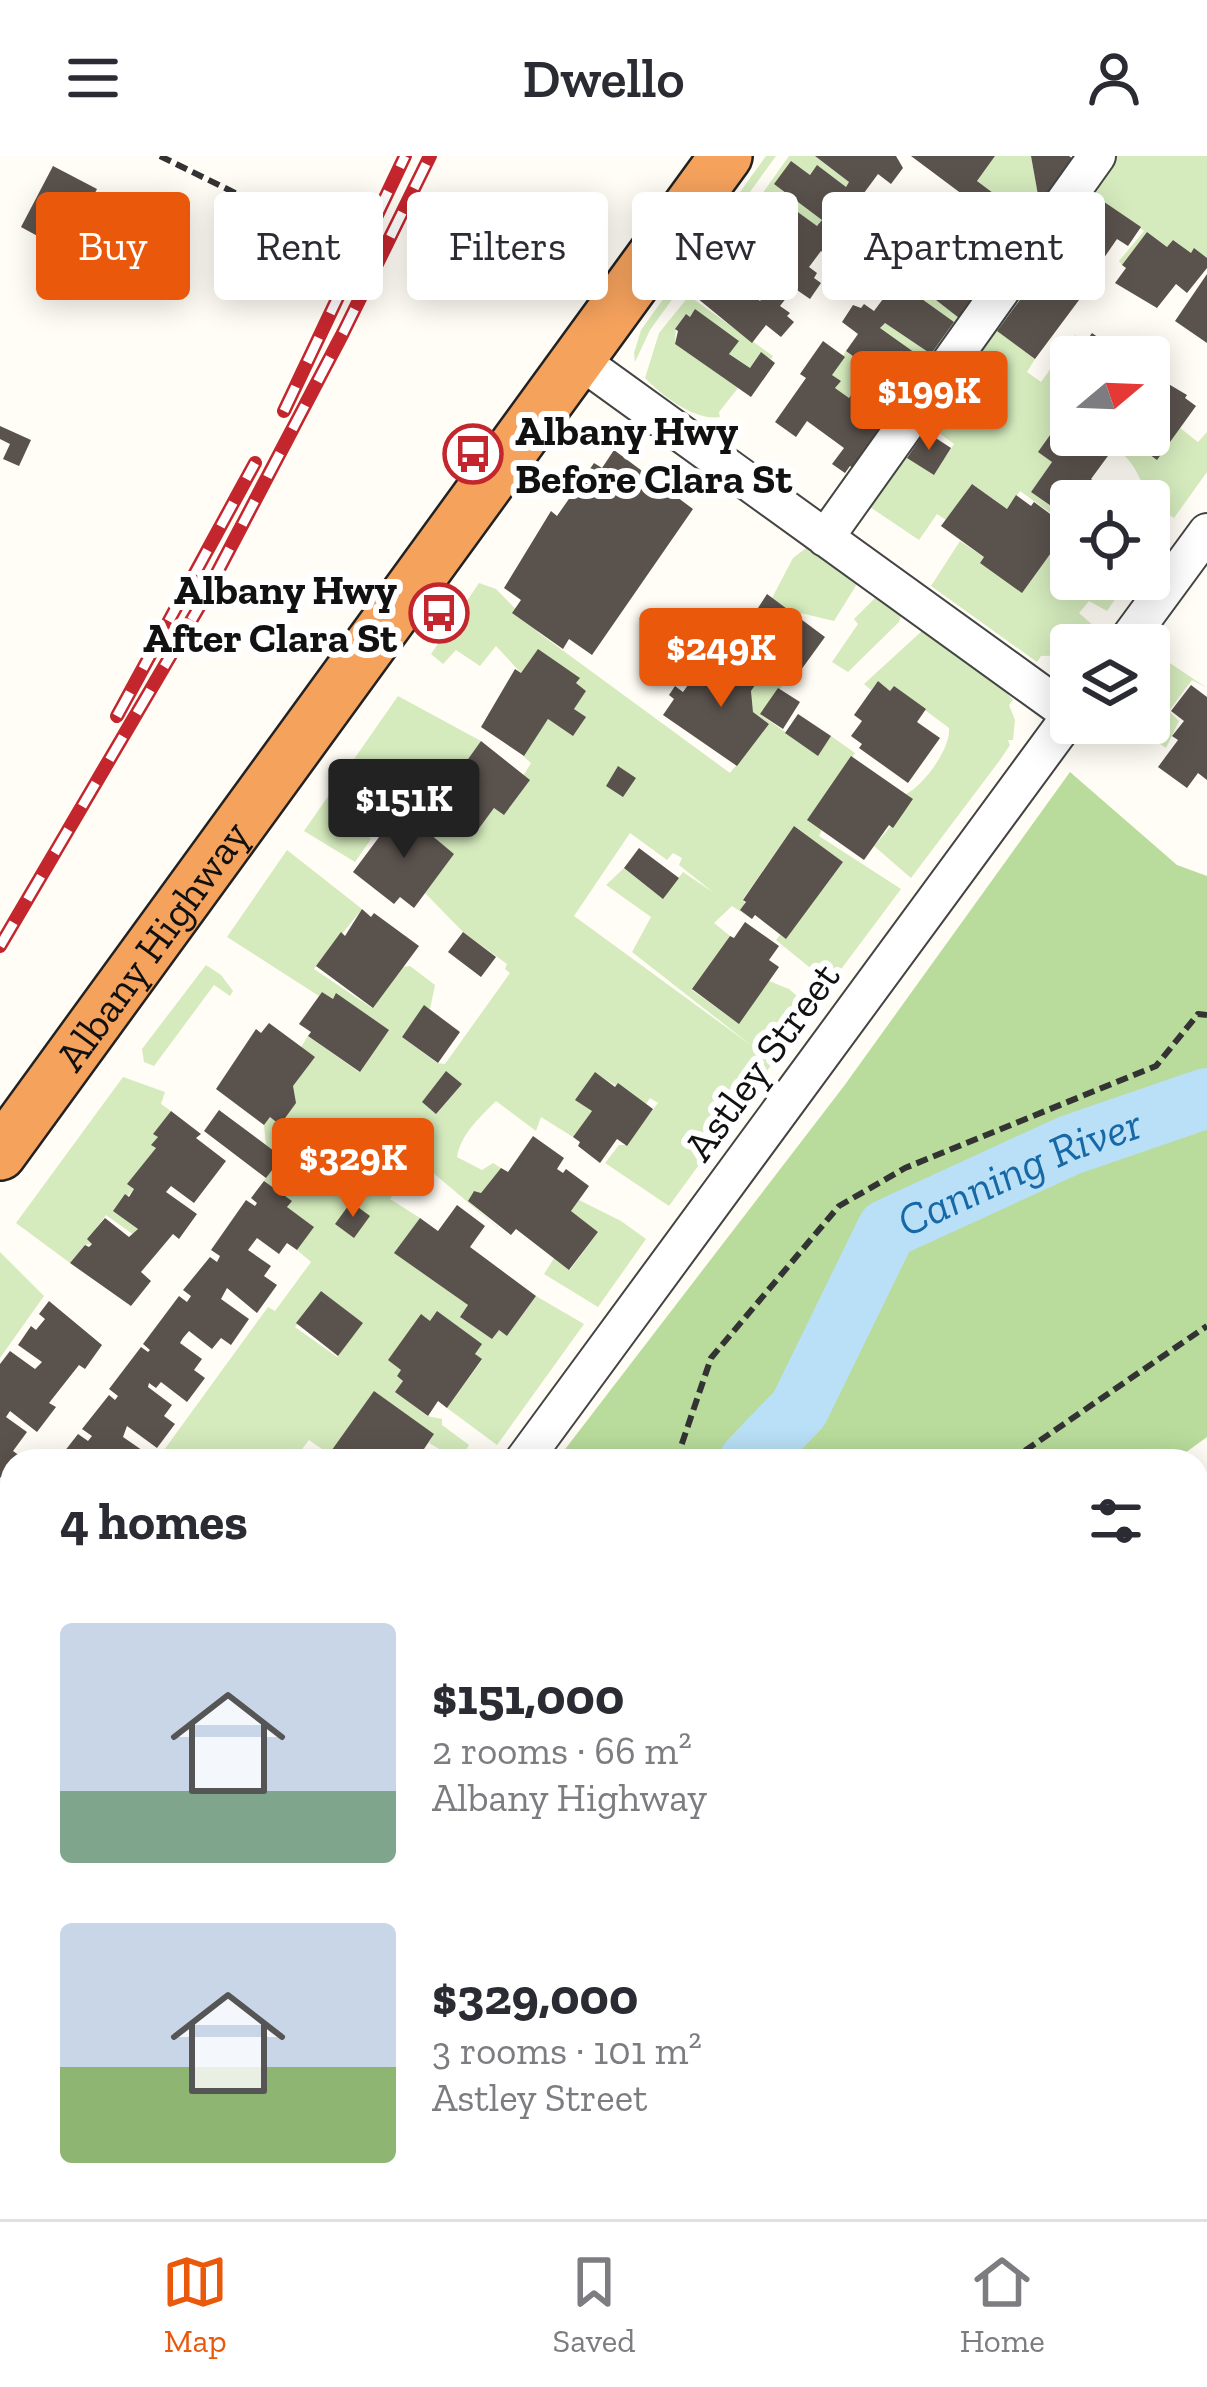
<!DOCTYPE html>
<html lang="en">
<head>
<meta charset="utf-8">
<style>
	:root { --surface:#fff; --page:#f2f2f3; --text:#2b2b33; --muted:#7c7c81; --line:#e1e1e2; --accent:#ea580c }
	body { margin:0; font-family:"Zilla Slab",serif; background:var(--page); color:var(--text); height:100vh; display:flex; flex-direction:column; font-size:45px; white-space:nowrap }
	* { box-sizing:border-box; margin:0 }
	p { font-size:39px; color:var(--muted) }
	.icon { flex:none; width:66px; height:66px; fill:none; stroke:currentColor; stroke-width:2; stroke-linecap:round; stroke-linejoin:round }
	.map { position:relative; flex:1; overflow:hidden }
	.sheet { position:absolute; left:0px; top:1293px; width:1209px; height:771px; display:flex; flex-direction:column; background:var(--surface); border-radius:36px 36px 0 0; box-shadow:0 6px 30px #0003 }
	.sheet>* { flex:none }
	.guide { position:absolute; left:36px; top:36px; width:1137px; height:108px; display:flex; gap:24px }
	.needle { width:78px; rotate:71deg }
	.tools { position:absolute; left:1050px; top:180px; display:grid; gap:24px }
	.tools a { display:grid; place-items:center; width:120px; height:120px; border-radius:12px; background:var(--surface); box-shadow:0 6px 30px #0003; font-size:60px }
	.price { position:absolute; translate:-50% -102px; padding:0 27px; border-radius:12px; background:var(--accent); color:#fff; font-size:39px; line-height:78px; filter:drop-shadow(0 3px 6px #0008) }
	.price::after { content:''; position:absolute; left:50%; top:72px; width:36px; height:27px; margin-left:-18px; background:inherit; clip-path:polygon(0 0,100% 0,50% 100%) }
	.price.selected { background:#222; color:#fff }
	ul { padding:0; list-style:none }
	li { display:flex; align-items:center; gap:36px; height:300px; padding:0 60px }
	li span { display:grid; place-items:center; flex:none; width:336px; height:240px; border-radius:12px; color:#555 }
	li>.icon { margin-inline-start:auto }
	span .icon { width:144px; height:144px; fill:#fffc; stroke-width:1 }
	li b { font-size:51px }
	h2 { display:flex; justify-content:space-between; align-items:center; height:144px; padding:0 60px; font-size:51px }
	.chip { padding:0 42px; border-radius:12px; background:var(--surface); box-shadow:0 6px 30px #0003; font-size:42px; line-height:108px }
	.chip.selected { background:var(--accent); color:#fff }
	header { display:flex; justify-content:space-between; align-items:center; height:156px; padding:0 60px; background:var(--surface); font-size:54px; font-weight:600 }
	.tabs { display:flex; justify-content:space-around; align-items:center; height:168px; border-top:3px solid var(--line); background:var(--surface); font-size:33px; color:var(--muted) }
	.tabs a { display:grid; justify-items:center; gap:6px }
	.tabs .selected { color:var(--accent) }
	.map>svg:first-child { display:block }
</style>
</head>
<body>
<header><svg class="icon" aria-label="menu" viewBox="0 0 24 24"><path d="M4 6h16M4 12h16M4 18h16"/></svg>Dwello<svg class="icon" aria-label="person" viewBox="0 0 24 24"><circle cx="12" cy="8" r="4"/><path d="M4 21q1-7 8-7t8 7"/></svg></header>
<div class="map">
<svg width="1207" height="2063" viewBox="0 0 1207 2063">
	<rect width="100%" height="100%" fill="#fffdf5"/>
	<path fill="#d5ebbd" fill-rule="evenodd" d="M766,0H776L650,174L635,206L634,197L641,174Z
		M789,0H815L849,26L846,31L817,10L810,19L792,6L822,64L817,70L781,58L765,46L750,68L795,101L790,108L761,87L755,96L737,83L720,105L765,139L760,145L734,124L723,136L704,120Z
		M995,0H1031L1038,39L1049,48L1037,63L1016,59L977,25Z
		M1116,0H1207V103L1195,93L1191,97L1173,84L1167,91L1147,76L1122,109L1119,105L1144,75L1091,37L1069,123L1058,116L1042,138L1032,130L997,175L1035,203L1027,216L1041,226L1075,179L1085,187L1070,207L1065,204L1051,223L1071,239V273L1060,266L1039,296L1052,306L1031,336L1063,359L1071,349V423H1129L1107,455L1089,445L1079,457L1095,471L1084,489H1071L1070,499L1041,500L1037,506L931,430L960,385L984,401L981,407L1022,436L1070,371L1020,335L1007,353L972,328L946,364L937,358L919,384L864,347L901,297L934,318L954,288L924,266Z
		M941,91L991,128L871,294L867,291L890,259L880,251L892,234L867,217L849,242L835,232L841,225L832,219L846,195L905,237L925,204L880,172L885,167L931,198L954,166L908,133L913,126L959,162L975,140L959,128L966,117L937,97Z
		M689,140L773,200L771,203L760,197L750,212L729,198L738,184L695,154L690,161L685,159L676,172L675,188L738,232L719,256L720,261C695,265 662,240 645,222L659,177Z
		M1180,272L1198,286L1207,276V316L1174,362C1136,340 1148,318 1118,294L1123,286L1118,282L1116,289L1103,279H1123L1157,303Z
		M806,392L857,428L834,465L788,454L772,442L793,402Z
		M479,427L496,433L539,477L730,617L769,568L753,556L751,535L762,519L734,498L731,483L740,481L735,490L785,526L761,559L818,599L831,580L855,597L808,665L822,674L819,680L901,733L830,828L776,784L780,779L786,782L843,706L794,670L743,743L752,763L732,750L714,767L730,780L692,834L738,867L769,825L789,833L812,853L669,1050L605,1007L619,989H627L658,947L650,942L646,948L595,917L576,944L592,955L573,981L541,961L536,975L496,945C479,962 461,978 457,1001L482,1014L493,1007L501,1012L481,1037L474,1035L468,1045L509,1081L425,1010L412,1013L390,1043L420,1062L395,1097L468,1149L461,1162L491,1182L499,1174L507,1180L536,1140L584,1168L497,1289L447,1252L482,1204L475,1198L481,1189L401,1214L397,1220L403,1225L396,1236L427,1260L442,1263V1269L469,1289L460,1305L429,1287L434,1278L374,1236L329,1298L309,1284L299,1297L309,1305H156L268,1151L275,1155L311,1106L297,1094L313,1070L287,1051L291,1045L264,1025L281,1001L266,989L264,969L270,961L279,968L301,891L308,880L359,916L388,874L337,838L333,843L322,836L319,840L227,781L287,694L362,753L314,813L372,852L403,811L410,810L435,829L430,853L424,850L402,881L437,907L445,908L510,817L505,813L507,808L463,776L425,737L453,698L391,647L366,679L371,683L355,706L304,675L398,540L481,585L452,632L477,674L494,652L505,658L529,625L523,620L531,607L523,600L548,563L573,579L585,562L574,553L586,535L576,527L579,521L538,494L521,517L496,490L480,510L456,494L443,508L431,498ZM630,677L667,704L673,697L682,702L679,709L714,737L683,716L663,742L624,712L606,729L651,761L632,796L752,890L574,760ZM321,1135L363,1167L337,1201L295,1171Z
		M876,441L901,460L899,466L848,516L832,506L858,468L854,463Z
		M923,474L1004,534L1013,544L1009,549L1015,564L1013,584H1008L1010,589L1000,604L911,722L874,690L913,644L906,638C922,631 951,593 949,572L894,531L890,535L878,525L871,534L864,528Z
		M1149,493L1207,532L1192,524L1169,555L1179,565L1166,592L1130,567H1149Z
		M206,809L221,819L233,835L230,840L214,829L154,910L144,906L142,893Z
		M123,921L165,936L161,948L171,955L154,977L158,981L152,989L156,992L128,1028L134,1033L114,1055L138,1073L134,1079L106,1059L88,1083L92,1088L85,1089L70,1107L16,1067Z
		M579,1044L621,1065L646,1083L598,1151L544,1118L554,1102L570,1114L598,1076L571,1055Z
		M0,1096L44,1140L0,1202Z
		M12,1851V1984L0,1992V1870Z
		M29,2052H534L492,2063H22Z"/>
	<path fill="#b9dc9c" d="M1070,616L1177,709L1207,720V1281L1174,1305H556L844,930Z
		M533,2052H1054L1072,2063H492Z"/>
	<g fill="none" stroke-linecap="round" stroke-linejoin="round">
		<g stroke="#b9e0f7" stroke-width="60">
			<path id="s1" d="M749,1305L799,1253L887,1073L1070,989L1207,942"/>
			<path d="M950,2052L967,2063"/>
		</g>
	</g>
	<path fill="#5a524d" d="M815,0H896L903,12L891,28L878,18L864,37L874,42L871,46L876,50L863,67L849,56L836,74L845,79L842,83L850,89L837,107L821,95L809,111L817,117L814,122L821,127L810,143L794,132L780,150L790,157L787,160L794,166L781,181L766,169L752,187L697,142L710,125L723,136L733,124L760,145L765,139L720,106L737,83L755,96L761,87L790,108L795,101L750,68L765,46L781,58L788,49L817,70L822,64L774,28L791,5L810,19L817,9L846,31L849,26Z
		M911,0H995L977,25L993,37L982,53Z
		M1031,0H1069L1079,7L1049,48L1038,39Z
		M53,10L97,33L65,95L21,71Z
		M946,36L996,79L990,86L1009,100L991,126L942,90L937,97L966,118L959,128L975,139L959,162L913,126L908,133L954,166L931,198L885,167L880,172L925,204L905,238L846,195L858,178L842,166L853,149L861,152L864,148L874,155L886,139L869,126L880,109L887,114L890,110L901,117L913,100L897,88L908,72L915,79L919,73L930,80L943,62L927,50L936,37L942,42Z
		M1091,37L1141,71L1128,90L1117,83L1097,112L1082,103L1072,118L1047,100Z
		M997,43L1016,59L1022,51L1037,63L1019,87L1004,75L1008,70L988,54Z
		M1147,76L1167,91L1173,84L1191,97L1194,92L1207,102V112L1187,137L1176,128L1157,152L1115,127L1126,112L1122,109Z
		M1058,116L1085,136L1035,203L997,175L1031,129L1042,138Z
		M1207,118V187L1175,165Z
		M695,153L739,185L729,198L750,212L761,196L775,207L751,241L675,188L678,175L675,173L686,158L690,161Z
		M1092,177L1116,194L1114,197L1120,201H1075Z
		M823,185L845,201L832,219L841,225L835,232L849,242L867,216L892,235L880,251L890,258L867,291L870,294L856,314L850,310L845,317L832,308L844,292L807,265L796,281L775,266L806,222L800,218Z
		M1066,203L1071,207V239L1050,224Z
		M1155,220L1187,239L1185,242L1196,250L1157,304L1123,279H1149V223L1152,225Z
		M1060,265L1071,273V279H1103L1116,289L1091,323L1096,327L1083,345H1071L1064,359L1031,336L1052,306L1038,296Z
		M0,270L31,284L19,310L3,303L10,288L0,283Z
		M925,275L951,292L934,319L907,302Z
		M614,294L693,353L592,499L569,483L563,493L512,457L521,444L504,432L551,355L557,360L594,307L602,312Z
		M972,328L1007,353L1016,339L1031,350L1034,346L1069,372L1022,437L980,407L984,401L941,370Z
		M767,438L825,481L790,529L734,489Z
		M538,493L580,522L576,527L586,535L574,553L586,561L573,580L548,563L524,600L481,571L515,513L521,517Z
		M734,498L762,519L751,535L753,556L769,568L737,610L663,559L674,543L669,539L675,530L683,536L698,515L714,526Z
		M878,525L890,535L894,530L926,553L917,566L940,582L908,627L859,592L862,588L851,580L862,565L854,559Z
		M1191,529L1207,541V624L1198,617L1187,632L1158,611L1178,584L1172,580L1184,565L1171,555Z
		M778,532L800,546L783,573L760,558Z
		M798,558L831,580L818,600L785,577Z
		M481,585L530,624L504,659L494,652L477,675L445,651L456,636L451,632L464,615L461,613Z
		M851,600L913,643L893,672L889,669L864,704L807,664Z
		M618,610L636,622L623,641L606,630Z
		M400,653L454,698L414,752L400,741L394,748L353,716Z
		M794,670L843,706L786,783L755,759L752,763L740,754L746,746L743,744Z
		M639,692L679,722L663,743L624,712Z
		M362,753L371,761L374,757L419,790L373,852L316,810L341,776L345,780Z
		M745,766L779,790L769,804L779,811L739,868L692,833L730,780L734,782Z
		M463,776L496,801L481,821L448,796Z
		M322,836L333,843L336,837L389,874L360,916L308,880L311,876L299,868Z
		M424,849L460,876L438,907L402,881Z
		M269,867L315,901L293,930L296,947L280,969L270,961L264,969L216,933L256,873L261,877Z
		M446,915L462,928L436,958L422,946Z
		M595,916L615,931L618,927L653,953L627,990L617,983L600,1007L578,990L580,986L573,981L592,955L575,944Z
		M219,954L282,1001L266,1022L204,975Z
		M171,955L201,978L196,982L226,1005L194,1047L171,1030L166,1036L197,1058L179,1083L173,1078L141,1116L151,1125L131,1150L70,1107L85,1089L89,1091L92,1088L87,1083L105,1062L129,1081L138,1073L113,1055L125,1038L129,1041L134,1033L127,1028L156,992L151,989L158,981L153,978Z
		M533,980L564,1002L557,1013L563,1017L566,1013L589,1030L571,1055L598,1076L569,1114L516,1073L511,1079L468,1045L474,1035L481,1037L501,1012L508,1016Z
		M264,1025L292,1045L287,1051L314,1071L297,1094L287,1087L279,1098L257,1082L248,1094L271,1110L264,1120L277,1129L257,1157L227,1132L221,1143L249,1163L231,1189L221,1182L212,1193L189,1175L183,1182L180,1187L202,1203L194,1214L205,1222L187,1246L161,1226L156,1232L149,1227L148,1231L172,1249L164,1260L175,1268L157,1292L127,1270L123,1281L152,1301L150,1305H57L78,1278L88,1285L92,1280L82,1273L109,1239L115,1244L118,1240L109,1233L141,1191L148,1196L150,1194L143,1188L179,1140L187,1146L191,1140L183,1134L210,1101L217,1106L220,1100L211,1094L246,1044L255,1050L257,1047L251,1042Z
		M351,1046L370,1060L354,1082L335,1068Z
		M457,1049L485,1070L470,1091L536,1140L507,1180L499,1174L492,1183L460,1161L468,1149L394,1097L420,1062L438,1075Z
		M321,1135L363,1167L338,1200L296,1167Z
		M49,1145L102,1189L85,1213L79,1209L49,1247L56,1251L37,1276L10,1255L6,1261L27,1276L13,1295L20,1300L12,1305L3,1324L0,1321V1208L10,1195L35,1213L42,1206L18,1189L31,1170L36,1174L45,1163L39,1158Z
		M437,1155L482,1188L475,1198L482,1203L447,1252L438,1245L428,1260L395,1236L403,1225L397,1220L401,1214L388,1204L421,1158L430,1165Z
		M374,1235L434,1278L416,1305L402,1300L399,1305H338L329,1298Z
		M0,1335L12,1345V1423L0,1434Z
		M0,1459L12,1468V1545L0,1536Z"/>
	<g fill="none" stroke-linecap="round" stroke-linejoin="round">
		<g stroke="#444" stroke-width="40">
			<path id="minor" d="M578,203L1071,559
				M825,382L1097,0
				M1124,489L1207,376
				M523,1305L1071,559
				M0,1638L12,1647
				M0,2031L12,2014"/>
		</g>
		<g stroke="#222" stroke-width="56">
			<g id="highway">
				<path id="s2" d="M0,998L726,0"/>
			</g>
		</g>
		<path stroke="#333" stroke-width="6" stroke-dasharray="12 6" stroke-linecap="butt" d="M160,0L282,60
			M591,270L626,284
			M676,1305L711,1202L839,1050L905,1012L1156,910L1198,858L1207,859
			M1010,1305L1207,1170
			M825,2052L830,2063"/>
		<use href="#minor" stroke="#fff" stroke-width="36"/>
		<use href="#highway" stroke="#f5a25d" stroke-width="51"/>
		<g stroke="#c4262e" stroke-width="14">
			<path id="rail" d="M284,255L405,0
				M117,560L255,307
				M0,790L198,453L343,177L430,0"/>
		</g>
		<use href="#rail" stroke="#fff" stroke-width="9" stroke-dasharray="27" stroke-linecap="butt"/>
	</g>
	<defs>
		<g id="bus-ring" transform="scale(3)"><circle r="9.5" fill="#fff" stroke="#c4262e" stroke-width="1.5"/><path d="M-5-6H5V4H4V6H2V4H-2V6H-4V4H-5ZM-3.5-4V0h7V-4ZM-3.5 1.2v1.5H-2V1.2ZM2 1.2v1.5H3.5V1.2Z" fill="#c4262e"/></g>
	</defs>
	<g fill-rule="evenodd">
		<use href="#bus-ring" x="473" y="298"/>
		<use href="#bus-ring" x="439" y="457"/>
	</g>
	<g text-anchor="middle" stroke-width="12" stroke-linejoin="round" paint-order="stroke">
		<g font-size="42" font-weight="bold" fill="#111" stroke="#fff" text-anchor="start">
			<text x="515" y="289">Albany Hwy<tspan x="515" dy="48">Before Clara St</tspan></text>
			<text x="397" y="448" text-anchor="end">Albany Hwy<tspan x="397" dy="48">After Clara St</tspan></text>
		</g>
		<g font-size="42" fill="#111" stroke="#fff">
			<text dy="15" stroke="none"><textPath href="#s2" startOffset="258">Albany Highway</textPath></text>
			<text transform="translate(761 905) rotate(-54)" y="15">Astley Street</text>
		</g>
		<g font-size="45" font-style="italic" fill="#1768a6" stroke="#fff">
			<text dy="16" stroke="none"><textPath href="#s1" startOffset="417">Canning River</textPath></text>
		</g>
	</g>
</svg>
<div class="tools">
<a><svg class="needle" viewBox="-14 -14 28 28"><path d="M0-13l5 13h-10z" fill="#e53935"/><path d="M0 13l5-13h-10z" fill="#7c7c81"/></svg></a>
<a><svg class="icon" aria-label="locate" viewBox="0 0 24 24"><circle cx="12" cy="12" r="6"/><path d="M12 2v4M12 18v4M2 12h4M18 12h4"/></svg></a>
<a><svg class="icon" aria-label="layers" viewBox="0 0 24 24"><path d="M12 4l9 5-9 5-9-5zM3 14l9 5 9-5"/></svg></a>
</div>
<b class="price" style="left:929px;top:297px">$199K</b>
<b class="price" style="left:721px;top:554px">$249K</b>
<b class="price selected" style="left:404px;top:705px">$151K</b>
<b class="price" style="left:353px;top:1064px">$329K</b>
<div class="guide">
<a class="chip selected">Buy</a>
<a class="chip">Rent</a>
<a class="chip">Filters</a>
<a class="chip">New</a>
<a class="chip">Apartment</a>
</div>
<section class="sheet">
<h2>4 homes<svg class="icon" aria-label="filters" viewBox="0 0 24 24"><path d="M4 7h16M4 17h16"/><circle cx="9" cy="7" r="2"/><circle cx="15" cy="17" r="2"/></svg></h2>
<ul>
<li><span style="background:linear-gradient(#c9d6e8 70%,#7fa58c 0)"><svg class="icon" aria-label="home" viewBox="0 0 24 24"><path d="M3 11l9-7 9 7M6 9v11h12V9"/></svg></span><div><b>$151,000</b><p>2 rooms · 66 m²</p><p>Albany Highway</p></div></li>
<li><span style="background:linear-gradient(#c9d6e8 60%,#8fb573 0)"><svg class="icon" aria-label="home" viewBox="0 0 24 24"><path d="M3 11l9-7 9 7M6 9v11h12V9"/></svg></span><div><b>$329,000</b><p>3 rooms · 101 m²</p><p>Astley Street</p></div></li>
</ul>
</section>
</div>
<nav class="tabs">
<a class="selected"><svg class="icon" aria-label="map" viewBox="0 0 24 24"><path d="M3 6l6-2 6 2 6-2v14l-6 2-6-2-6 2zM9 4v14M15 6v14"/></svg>Map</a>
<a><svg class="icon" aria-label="saved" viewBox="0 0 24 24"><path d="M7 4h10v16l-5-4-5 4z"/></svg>Saved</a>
<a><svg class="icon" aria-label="home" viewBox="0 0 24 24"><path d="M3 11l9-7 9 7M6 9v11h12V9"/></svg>Home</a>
</nav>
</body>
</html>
